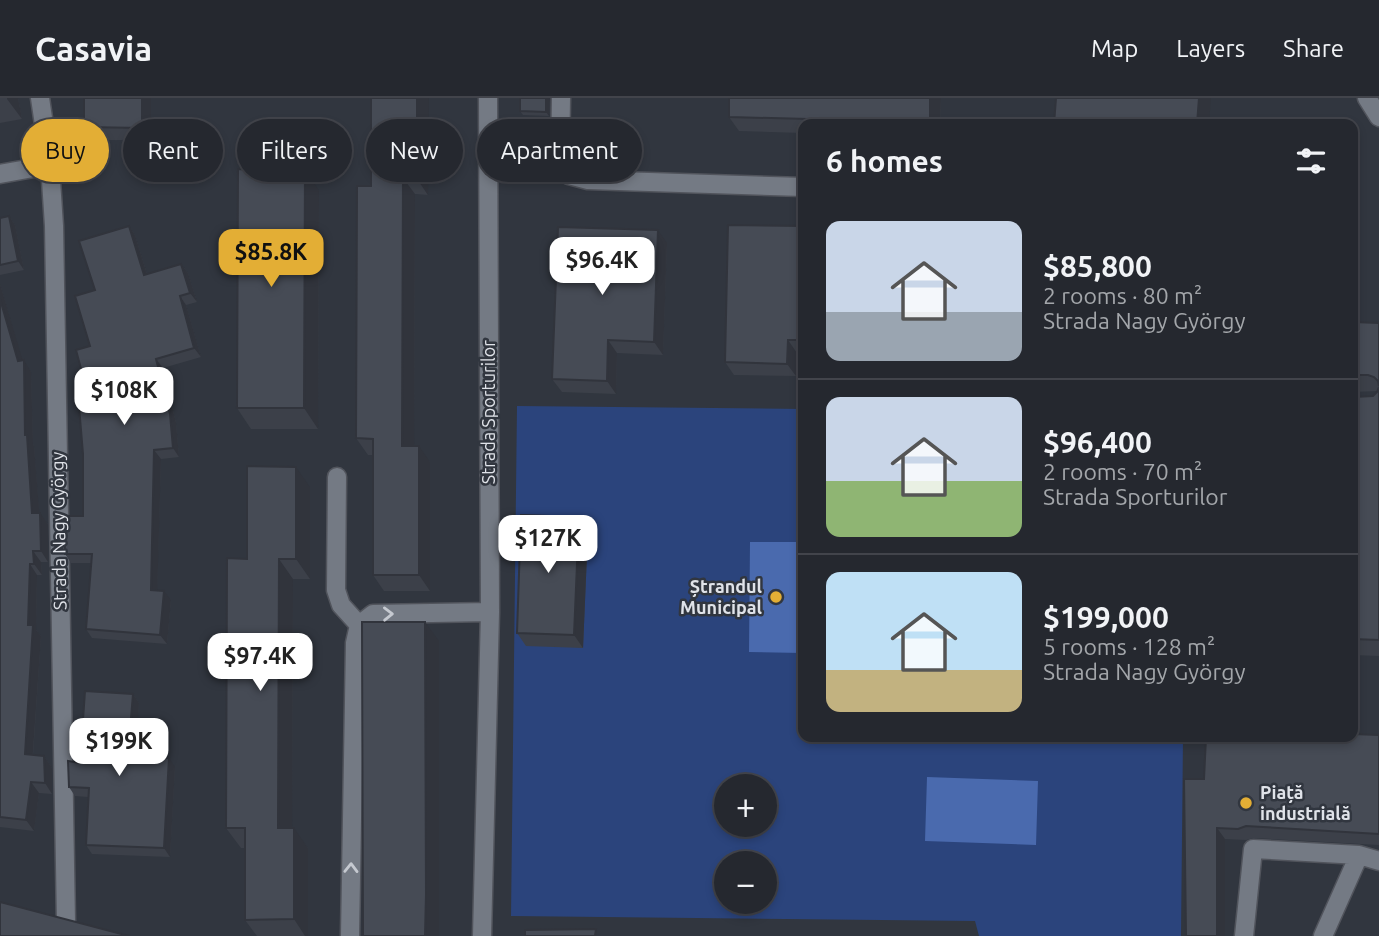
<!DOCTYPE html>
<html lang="en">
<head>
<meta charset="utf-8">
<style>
	:root { --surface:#25282f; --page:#2d3037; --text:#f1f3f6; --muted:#a3a6aa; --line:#42444b; --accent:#e3ae35 }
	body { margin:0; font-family:Ubuntu,sans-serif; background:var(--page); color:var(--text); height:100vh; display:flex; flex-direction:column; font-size:26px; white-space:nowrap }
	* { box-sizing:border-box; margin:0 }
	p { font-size:23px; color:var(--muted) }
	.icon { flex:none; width:38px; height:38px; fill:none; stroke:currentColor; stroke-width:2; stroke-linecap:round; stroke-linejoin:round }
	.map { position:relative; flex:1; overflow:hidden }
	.panel { position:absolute; left:798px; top:21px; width:560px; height:623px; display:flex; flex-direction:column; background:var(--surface); border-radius:14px; box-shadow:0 4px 10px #0003,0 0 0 2px var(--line) }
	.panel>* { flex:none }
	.guide { position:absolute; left:21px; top:21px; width:665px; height:63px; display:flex; gap:14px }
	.tools { position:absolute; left:714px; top:676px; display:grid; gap:14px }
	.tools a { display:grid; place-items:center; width:63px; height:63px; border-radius:50%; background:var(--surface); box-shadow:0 4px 10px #0003,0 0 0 2px var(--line); font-size:35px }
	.price { position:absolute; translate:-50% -60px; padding:0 16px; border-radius:14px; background:#fff; color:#222; font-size:23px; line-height:46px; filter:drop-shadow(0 2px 4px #0008) }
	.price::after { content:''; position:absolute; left:50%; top:42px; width:21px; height:16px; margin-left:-10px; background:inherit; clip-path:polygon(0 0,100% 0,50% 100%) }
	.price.active { background:var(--accent); color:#111 }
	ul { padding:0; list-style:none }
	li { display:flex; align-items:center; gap:21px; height:175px; padding:0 28px }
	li+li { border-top:2px solid var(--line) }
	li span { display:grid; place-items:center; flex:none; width:196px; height:140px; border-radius:14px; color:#555 }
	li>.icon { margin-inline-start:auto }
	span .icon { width:84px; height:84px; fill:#fffc; stroke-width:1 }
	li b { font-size:30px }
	h2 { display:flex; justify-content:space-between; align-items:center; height:84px; padding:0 28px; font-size:30px }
	.pill { padding:0 24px; border-radius:32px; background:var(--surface); box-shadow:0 4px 10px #0003,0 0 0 2px var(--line); font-size:24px; line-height:63px }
	.pill.active { background:var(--accent); color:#111 }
	header { display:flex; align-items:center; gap:42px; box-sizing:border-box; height:98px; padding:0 35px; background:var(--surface); border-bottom:2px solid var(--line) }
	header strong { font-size:33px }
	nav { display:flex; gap:38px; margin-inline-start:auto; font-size:24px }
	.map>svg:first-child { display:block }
</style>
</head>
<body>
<header>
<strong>Casavia</strong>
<nav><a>Map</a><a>Layers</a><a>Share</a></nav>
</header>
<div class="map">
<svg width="1379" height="838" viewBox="0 0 1379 838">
	<rect width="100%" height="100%" fill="#31363f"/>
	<path fill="#2b447c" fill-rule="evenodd" d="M517,308L803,311V639H1183L1181,838H979L975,823L511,818ZM726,688H765V726H726ZM726,765H765V803H726Z"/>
	<path fill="#4a6aae" d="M750,444H803V555L749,554Z
		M927,679L1038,683L1036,747L925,743Z"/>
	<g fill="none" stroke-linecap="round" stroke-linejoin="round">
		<g stroke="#51545c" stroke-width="21">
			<path id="minor" d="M40,0L50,67L54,128L66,824
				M561,0L560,61L569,77L588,82L803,89
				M1367,0L1379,19
				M0,76L50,67
				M337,379L336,492L341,507L359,527
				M350,838L355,545L359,527L373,516L490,514
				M482,838L490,514L488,0
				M1244,838L1253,751L1359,757L1379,763
				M1323,838L1359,757"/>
		</g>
		<use href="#minor" stroke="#747a84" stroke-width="18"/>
	</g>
	<path fill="#3c4049" d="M0,0H18L22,21L0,25Z
		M151,0V42H93L84,29Z
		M371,0L428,97L415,96L414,348L430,364V493H384L373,477V357H368L356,340L371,88Z
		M520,0H550L549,18L523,17L520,13Z
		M729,0H941L940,26H803V35L739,33L729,19Z
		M319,92L318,331H251L237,310Z
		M9,118L15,127L24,172L0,177V120Z
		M129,128L135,137L147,176L181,166L188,175L197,204L186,207L201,259L163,270L176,325L179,359L161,361L157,493L171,502L167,546L92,540L86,531L91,465H71L65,456L83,418L87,293L95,192Z
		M803,128V255H797L796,278L734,277L725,264Z
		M667,145L663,257L617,255L616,296L562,294L552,281Z
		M0,186L22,262L31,274L33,346L34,348L39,415L48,426V464H41L42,477H37L36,532L41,538L33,657L44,658L52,670V696L39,695L34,733L0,729Z
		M1353,224L1379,225V558L1353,557V299L1373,298L1378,293L1353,294Z
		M310,389V481H293L292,730L308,750V838H257L245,822V750H241L226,730L247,461Z
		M588,432L583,550L526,548L517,535Z
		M133,596L139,605L135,658L175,669L170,759L92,756L86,747L88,699L75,698L69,689Z
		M1379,637V747L1254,740L1246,742L1225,741V838L1204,681Z"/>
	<path fill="#31343c" d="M7,0H18L22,21L7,1Z
		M142,0H151V42L142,30Z
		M417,0H429L428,97L417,81Z
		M546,0H550L549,18L546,14Z
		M930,0H941L940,26H930Z
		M1199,0H1211L1209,26H1197Z
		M305,72L319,92L318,331L304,310Z
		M403,80L415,96L414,364L402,348Z
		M9,118L15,127L24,172L18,163Z
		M129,128L135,137L150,186L144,177Z
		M658,132L667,145L663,257L654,244Z
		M181,166L188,175L197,204L190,195Z
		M0,186L24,267V262L31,274L33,346L34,348L40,424V415L48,426V464L41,453L32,415L18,263L0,201Z
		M180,198L186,207L201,259L194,250Z
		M608,242L617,255L616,296L607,283Z
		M788,242L797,255L796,278L787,266Z
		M156,261L163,270L176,325L179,359L173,350Z
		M419,348L430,364V493L419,477Z
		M154,352L161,361L157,501L151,492Z
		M296,369L310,389V481L296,461Z
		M579,419L588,432L583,550L574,537Z
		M33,453L41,464L42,477L34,466Z
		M279,461L293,481L292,750L278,730Z
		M30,466L37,477L36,532L41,538L32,667L25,656Z
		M164,493L171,502L167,546L160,537Z
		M425,524L439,543V838H425Z
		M133,596L139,605L135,667L128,657Z
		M44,658L52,670V696L45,685Z
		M169,660L175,669L170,759L164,750Z
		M31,684L39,695L34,733L26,722Z
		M294,730L308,750V838H305L294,821Z
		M1217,730L1225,741V838H1217Z"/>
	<path fill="#464b55" stroke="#31343c" stroke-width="2" d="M84,0H142V30L84,29Z
		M371,0H417V81L403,80L402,348H419V477H373V341L356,340L357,88H371Z
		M520,0H546V14L520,13Z
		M729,0H930V26H845V22L729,19Z
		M1056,0H1199L1197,26H1054Z
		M238,71L305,72L304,310H237Z
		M9,118L18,163L0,167V120Z
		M728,127L803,128V242H788L787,266L725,264Z
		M129,128L144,177L181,166L190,195L180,198L194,250L156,261L170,316L173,350L154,352L151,492L164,493L160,537L86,531L92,456H65L64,418H83V356L78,296L87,293L76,252L90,248L75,198L95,192L79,143Z
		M558,129L658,132L654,244L608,242L607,283L552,281Z
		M0,201L18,263L24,262L25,337H27L32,415H40L41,453H33L34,466H30L28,527H33L25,656L44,658L45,685L31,684L26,722L0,719Z
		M1353,224L1379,225V288L1378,283L1374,279L1368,277H1353Z
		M1379,289V542L1353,541V299L1373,298L1377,294Z
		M247,368L296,369V461H279L278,730H294V821L245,822V730H226L227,460L247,461Z
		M521,417L579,419L574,537L517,535Z
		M362,524H425L426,796L425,838H363Z
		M85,593L133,596L128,657L169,660L164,750L86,747L89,690L69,689L68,663L80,665Z
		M1353,636L1379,637V736L1246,728L1238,731L1217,730V838H1186L1184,681H1204L1206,639H1353Z
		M0,804L129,838H0Z
		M596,831L595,838H525V832Z"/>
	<defs><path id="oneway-chevron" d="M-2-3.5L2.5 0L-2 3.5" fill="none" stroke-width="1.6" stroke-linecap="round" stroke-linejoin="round" transform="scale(1.75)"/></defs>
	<g stroke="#c5c9d0">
		<use href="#oneway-chevron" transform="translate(388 516) rotate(-1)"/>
		<use href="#oneway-chevron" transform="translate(351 770) rotate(-89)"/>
	</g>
	<g fill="#e3ae35" stroke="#31363f" stroke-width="2.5">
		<circle cx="776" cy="499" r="7"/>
		<circle cx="1246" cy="705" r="7"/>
	</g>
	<g text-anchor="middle" stroke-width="5" stroke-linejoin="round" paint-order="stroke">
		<g font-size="18" fill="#e0e3e9" stroke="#31363f">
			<text transform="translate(489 314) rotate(-90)" y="6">Strada Sporturilor</text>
			<text transform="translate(59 433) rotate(-91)" y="6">Strada Nagy György</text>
		</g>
		<g font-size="18" font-weight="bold" fill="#e0e3e9" stroke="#31363f" text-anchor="end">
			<text x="762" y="495">Ștrandul<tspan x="762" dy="21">Municipal</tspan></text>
			<text x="1260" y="701" text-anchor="start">Piață<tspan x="1260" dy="21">industrială</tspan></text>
		</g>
	</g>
</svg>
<div class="tools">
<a>+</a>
<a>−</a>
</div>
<b class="price active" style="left:271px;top:191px">$85.8K</b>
<b class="price" style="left:602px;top:199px">$96.4K</b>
<b class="price" style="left:124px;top:329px">$108K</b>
<b class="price" style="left:548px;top:477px">$127K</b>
<b class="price" style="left:260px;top:595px">$97.4K</b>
<b class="price" style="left:119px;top:680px">$199K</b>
<div class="guide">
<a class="pill active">Buy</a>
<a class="pill">Rent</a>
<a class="pill">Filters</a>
<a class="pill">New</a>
<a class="pill">Apartment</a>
</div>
<section class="panel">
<h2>6 homes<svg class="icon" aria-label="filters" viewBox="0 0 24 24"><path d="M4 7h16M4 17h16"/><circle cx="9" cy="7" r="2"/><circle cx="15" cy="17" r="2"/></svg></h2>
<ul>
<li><span style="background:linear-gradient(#c9d6e8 65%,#9aa5b1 0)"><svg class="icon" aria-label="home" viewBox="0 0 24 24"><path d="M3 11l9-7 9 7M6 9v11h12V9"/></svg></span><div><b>$85,800</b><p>2 rooms · 80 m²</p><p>Strada Nagy György</p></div></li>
<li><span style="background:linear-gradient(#c9d6e8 60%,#8fb573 0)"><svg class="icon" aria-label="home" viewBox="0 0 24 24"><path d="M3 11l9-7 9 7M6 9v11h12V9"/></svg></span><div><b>$96,400</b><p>2 rooms · 70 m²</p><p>Strada Sporturilor</p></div></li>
<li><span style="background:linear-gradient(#bfe0f5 70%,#c2b280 0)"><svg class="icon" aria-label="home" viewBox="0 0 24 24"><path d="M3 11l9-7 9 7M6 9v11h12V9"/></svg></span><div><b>$199,000</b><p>5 rooms · 128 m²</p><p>Strada Nagy György</p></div></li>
</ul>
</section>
</div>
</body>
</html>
